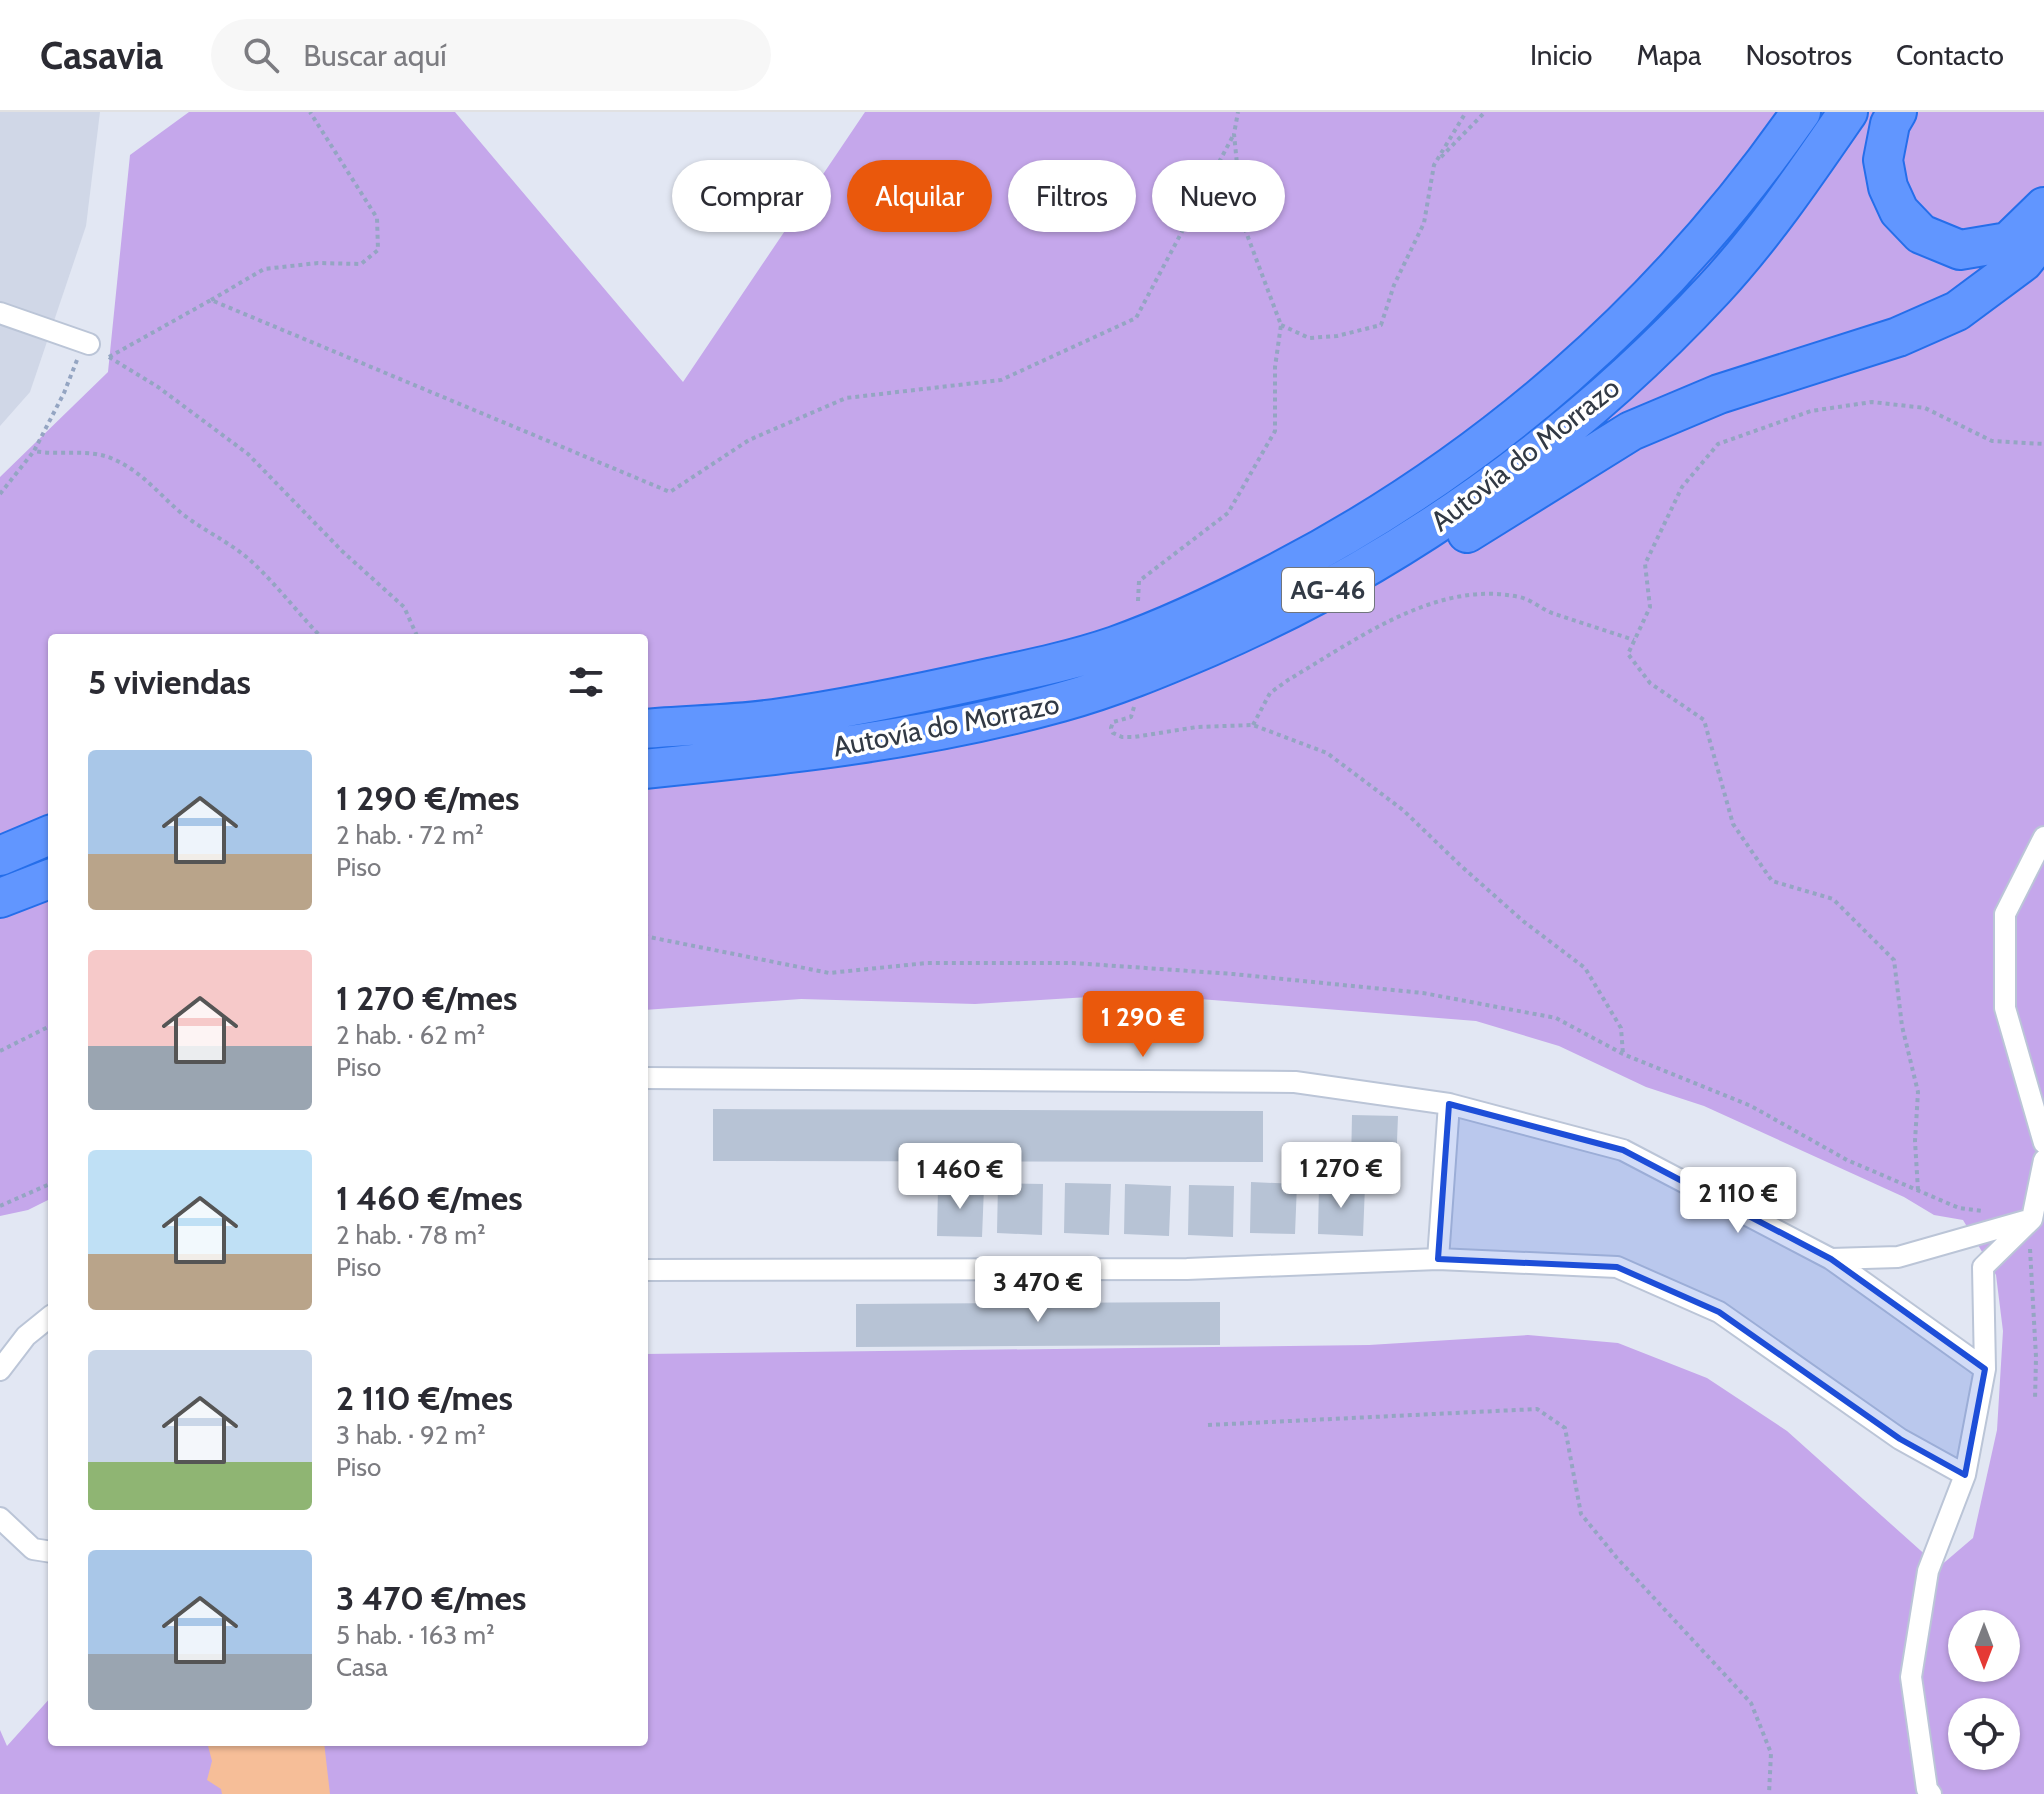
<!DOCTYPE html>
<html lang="es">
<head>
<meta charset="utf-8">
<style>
	:root { --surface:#fff; --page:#f7f7f7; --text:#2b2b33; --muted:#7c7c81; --line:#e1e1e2; --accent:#ea580c }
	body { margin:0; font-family:Cabin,sans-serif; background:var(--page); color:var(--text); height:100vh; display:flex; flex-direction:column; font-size:30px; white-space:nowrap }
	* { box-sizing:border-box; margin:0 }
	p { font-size:26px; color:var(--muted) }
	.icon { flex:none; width:44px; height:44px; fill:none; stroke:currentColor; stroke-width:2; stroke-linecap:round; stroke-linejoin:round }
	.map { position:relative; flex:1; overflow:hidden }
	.panel { position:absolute; left:48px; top:522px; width:600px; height:1112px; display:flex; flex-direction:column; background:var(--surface); border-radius:8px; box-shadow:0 2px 6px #0004 }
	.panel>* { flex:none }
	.banner { position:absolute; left:672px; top:48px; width:760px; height:72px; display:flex; gap:16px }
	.needle { width:52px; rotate:180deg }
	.fabs { position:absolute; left:1948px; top:1498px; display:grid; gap:16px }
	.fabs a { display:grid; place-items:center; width:72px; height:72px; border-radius:50%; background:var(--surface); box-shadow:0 2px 6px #0004; font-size:40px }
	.price { position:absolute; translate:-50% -68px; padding:0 18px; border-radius:8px; background:#fff; color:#222; font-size:26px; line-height:52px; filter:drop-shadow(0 2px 4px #0008) }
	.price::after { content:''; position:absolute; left:50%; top:48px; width:24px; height:18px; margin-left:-12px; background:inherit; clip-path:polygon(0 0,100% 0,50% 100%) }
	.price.selected { background:var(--accent); color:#fff }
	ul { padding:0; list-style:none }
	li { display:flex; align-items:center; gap:24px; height:200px; padding:0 40px }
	li span { display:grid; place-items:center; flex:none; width:224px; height:160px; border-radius:8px; color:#555 }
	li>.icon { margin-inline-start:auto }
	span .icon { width:96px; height:96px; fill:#fffc; stroke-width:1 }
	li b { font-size:34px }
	h2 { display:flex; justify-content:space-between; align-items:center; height:96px; padding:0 40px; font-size:34px }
	.pill { padding:0 28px; border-radius:36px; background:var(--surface); box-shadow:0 2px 6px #0004; font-size:28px; line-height:72px }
	.pill.selected { background:var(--accent); color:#fff }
	header { display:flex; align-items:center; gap:48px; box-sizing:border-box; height:112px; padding:0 40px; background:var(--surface); border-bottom:2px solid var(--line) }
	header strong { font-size:38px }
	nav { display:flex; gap:44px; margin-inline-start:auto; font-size:28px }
	.search { width:560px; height:72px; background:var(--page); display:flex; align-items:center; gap:20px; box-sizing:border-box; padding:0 28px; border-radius:44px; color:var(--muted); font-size:30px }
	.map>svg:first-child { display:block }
</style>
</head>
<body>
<header>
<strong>Casavia</strong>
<div class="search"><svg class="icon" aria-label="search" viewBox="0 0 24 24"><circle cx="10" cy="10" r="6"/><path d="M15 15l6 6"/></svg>Buscar aquí</div>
<nav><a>Inicio</a><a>Mapa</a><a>Nosotros</a><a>Contacto</a></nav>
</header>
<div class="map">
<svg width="2044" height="1682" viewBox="0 0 2044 1682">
	<rect width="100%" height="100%" fill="#e2e7f3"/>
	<path fill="#d0d7e7" d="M0,0H100L86,114L30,280L0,314Z"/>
	<path fill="#c5a7eb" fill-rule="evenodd" d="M189,0H455L683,270L865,0H2044V1682H0V1618L7,1634L52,1584V1630H644V1242L1369,1233L1528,1223L1618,1231L1707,1266L1787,1319L1939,1455L1973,1426L1997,1318L2003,1219L1996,1163L1963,1108L1934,1103L1904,1085L1704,994L1646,975L1559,934L1476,909L1137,882L975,892L801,887L644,898V526H52V1086L28,1098L0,1104V365L108,260L130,43ZM1962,1512H2006V1556H1962ZM1962,1600H2006V1644H1962Z"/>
	<path fill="#f6be98" d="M207,1630H324L330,1682H222L221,1677L207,1668L212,1649Z"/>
	<path fill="#b7c3d5" d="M713,997L1263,999V1050L713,1049Z
		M1352,1003L1398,1004L1396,1054L1351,1053Z
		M1251,1070L1297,1072L1295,1122L1250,1121Z
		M998,1071L1043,1072L1042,1123L997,1121Z
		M1065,1071L1111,1072L1109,1123L1064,1121Z
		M1125,1072L1171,1074L1169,1124L1124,1122Z
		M1319,1072L1365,1074L1363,1124L1318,1122Z
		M1189,1073L1234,1074L1233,1125L1188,1123Z
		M938,1074L984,1075L982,1125L937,1124Z
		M1220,1190V1233L856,1235V1192Z"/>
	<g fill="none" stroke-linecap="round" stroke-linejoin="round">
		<g stroke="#bbc5d7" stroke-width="24">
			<path id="minor" d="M0,201L89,232
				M2044,725L2005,802V896L2044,1031
				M644,966L1295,970L1449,992L1438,1147
				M1449,992L1623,1038L1831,1147L1898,1145L2028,1108
				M1831,1147L1985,1257
				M644,1158L1187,1157L1438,1147L1617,1155L1719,1200L1900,1327L1965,1363L1985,1257L1983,1155L2032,1107L2044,1048
				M0,1258L26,1224L52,1203
				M0,1406L33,1437L52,1440
				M1931,1682L1927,1677L1911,1565L1928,1459L1965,1363"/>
		</g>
		<g stroke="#256eea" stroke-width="42">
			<path id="motorway" d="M1897,0L1890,12L1883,48L1888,75L1899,99L1921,122L1960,138L2008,130L2044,95
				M1467,421L1631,319L1719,282L1898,225L1957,199L2023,150L2044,124
				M644,617C687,613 731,613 774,607C846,597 917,582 989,566C1031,557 1074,548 1115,534C1169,515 1221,490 1271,464C1485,354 1664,197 1801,0
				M644,657C785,643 924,628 1061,590C1112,576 1160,556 1209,535C1399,452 1572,330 1714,177C1764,123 1806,61 1848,0
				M0,744L52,722
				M0,786L52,766"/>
		</g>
		<path stroke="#94a5c2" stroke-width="4" stroke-dasharray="4 4" stroke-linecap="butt" d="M1441,45L1485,0
			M211,188L264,157L318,151L361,152L378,138L377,106L310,0
			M1281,213L1309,226L1337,224L1381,213L1394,173L1424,111L1434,53L1466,0
			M109,245L211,188L670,380L749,328L846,286L1001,268L1136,206L1234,22
			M109,245L158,275L248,342L342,439L404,495L418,526
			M77,248L64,281L34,339C60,344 89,336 113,347C141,359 158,381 180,400C202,418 230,430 251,449C276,472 298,501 322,526
			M0,382L34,339
			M1138,489L1139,469L1228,401L1275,319V255L1281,213L1243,112L1234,22L1238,0
			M1134,595L1131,605L1113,610L1111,616L1113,621L1122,625H1134L1197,615L1253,613L1327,641L1403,698L1460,753L1523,809L1585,856L1621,916L1623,942
			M1253,613L1270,581L1288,568C1356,528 1437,467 1519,485C1531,487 1541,497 1552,501C1579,510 1607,519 1634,528
			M644,824L829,861L927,851H1073L1233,862L1423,881L1556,906L1623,942L1751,994L1847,1048L1959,1096L1982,1099
			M0,939L52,913
			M1918,1078L1915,1029L1918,980L1902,914L1894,848L1833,787L1772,769L1733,712L1704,608L1650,571L1628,542L1650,495L1645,452L1682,375L1718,332L1811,299L1872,290L1925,296L1992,329L2044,332
			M0,1094L52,1071
			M2030,1137L2036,1245L2035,1288
			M1208,1313L1537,1297L1565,1316L1581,1402L1617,1446L1751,1591L1771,1641L1769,1682"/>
		<use href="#minor" stroke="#fff" stroke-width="20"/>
		<use href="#motorway" stroke="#6196ff" stroke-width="38"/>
	</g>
	<path fill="#1d4ed8" fill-opacity="0.2" stroke="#1d4ed8" stroke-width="6" stroke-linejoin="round" d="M1449,992L1623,1038L1831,1147L1985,1257L1965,1363L1900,1327L1719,1200L1617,1155L1438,1147Z"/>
	<g text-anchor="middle" stroke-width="7" stroke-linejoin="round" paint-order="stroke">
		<rect fill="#fff" stroke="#70757d" stroke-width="2" x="1282" y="456" width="92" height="44" rx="6"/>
		<g font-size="26" font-weight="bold" fill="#323a45">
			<text x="1328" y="487">AG-46</text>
		</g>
		<g font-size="28" fill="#323a45" stroke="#fff">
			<text transform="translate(1525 342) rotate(-38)" y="10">Autovía do Morrazo</text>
			<text transform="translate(946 613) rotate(-11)" y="10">Autovía do Morrazo</text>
		</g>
	</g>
</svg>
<div class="fabs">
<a><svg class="needle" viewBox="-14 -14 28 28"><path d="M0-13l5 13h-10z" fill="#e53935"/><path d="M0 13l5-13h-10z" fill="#7c7c81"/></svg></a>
<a><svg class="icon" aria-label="locate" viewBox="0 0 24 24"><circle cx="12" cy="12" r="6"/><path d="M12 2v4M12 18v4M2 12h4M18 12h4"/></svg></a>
</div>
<b class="price selected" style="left:1143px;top:947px">1 290 €</b>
<b class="price" style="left:1341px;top:1098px">1 270 €</b>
<b class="price" style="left:960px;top:1099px">1 460 €</b>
<b class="price" style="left:1738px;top:1123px">2 110 €</b>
<b class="price" style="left:1038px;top:1212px">3 470 €</b>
<div class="banner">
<a class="pill">Comprar</a>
<a class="pill selected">Alquilar</a>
<a class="pill">Filtros</a>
<a class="pill">Nuevo</a>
</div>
<section class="panel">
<h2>5 viviendas<svg class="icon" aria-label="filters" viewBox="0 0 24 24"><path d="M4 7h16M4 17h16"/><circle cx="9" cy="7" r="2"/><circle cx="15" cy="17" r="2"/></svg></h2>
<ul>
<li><span style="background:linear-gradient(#a9c7e8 65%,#b9a48a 0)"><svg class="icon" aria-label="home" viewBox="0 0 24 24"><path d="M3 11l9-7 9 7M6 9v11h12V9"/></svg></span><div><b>1 290 €/mes</b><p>2 hab. · 72 m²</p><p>Piso</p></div></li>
<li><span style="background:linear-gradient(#f6c9c9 60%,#9aa5b1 0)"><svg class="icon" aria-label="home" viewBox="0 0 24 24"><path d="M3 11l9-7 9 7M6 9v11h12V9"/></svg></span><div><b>1 270 €/mes</b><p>2 hab. · 62 m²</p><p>Piso</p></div></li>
<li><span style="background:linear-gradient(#bfe0f5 65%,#b9a48a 0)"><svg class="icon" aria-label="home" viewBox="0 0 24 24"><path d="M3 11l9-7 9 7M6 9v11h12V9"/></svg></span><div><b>1 460 €/mes</b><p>2 hab. · 78 m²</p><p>Piso</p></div></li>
<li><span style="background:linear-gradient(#c9d6e8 70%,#8fb573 0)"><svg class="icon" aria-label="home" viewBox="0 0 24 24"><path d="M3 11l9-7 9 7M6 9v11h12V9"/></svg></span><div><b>2 110 €/mes</b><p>3 hab. · 92 m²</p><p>Piso</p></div></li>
<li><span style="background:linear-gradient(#a9c7e8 65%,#9aa5b1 0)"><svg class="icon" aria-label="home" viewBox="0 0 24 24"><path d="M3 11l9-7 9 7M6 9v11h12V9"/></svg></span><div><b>3 470 €/mes</b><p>5 hab. · 163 m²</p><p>Casa</p></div></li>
</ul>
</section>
</div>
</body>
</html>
